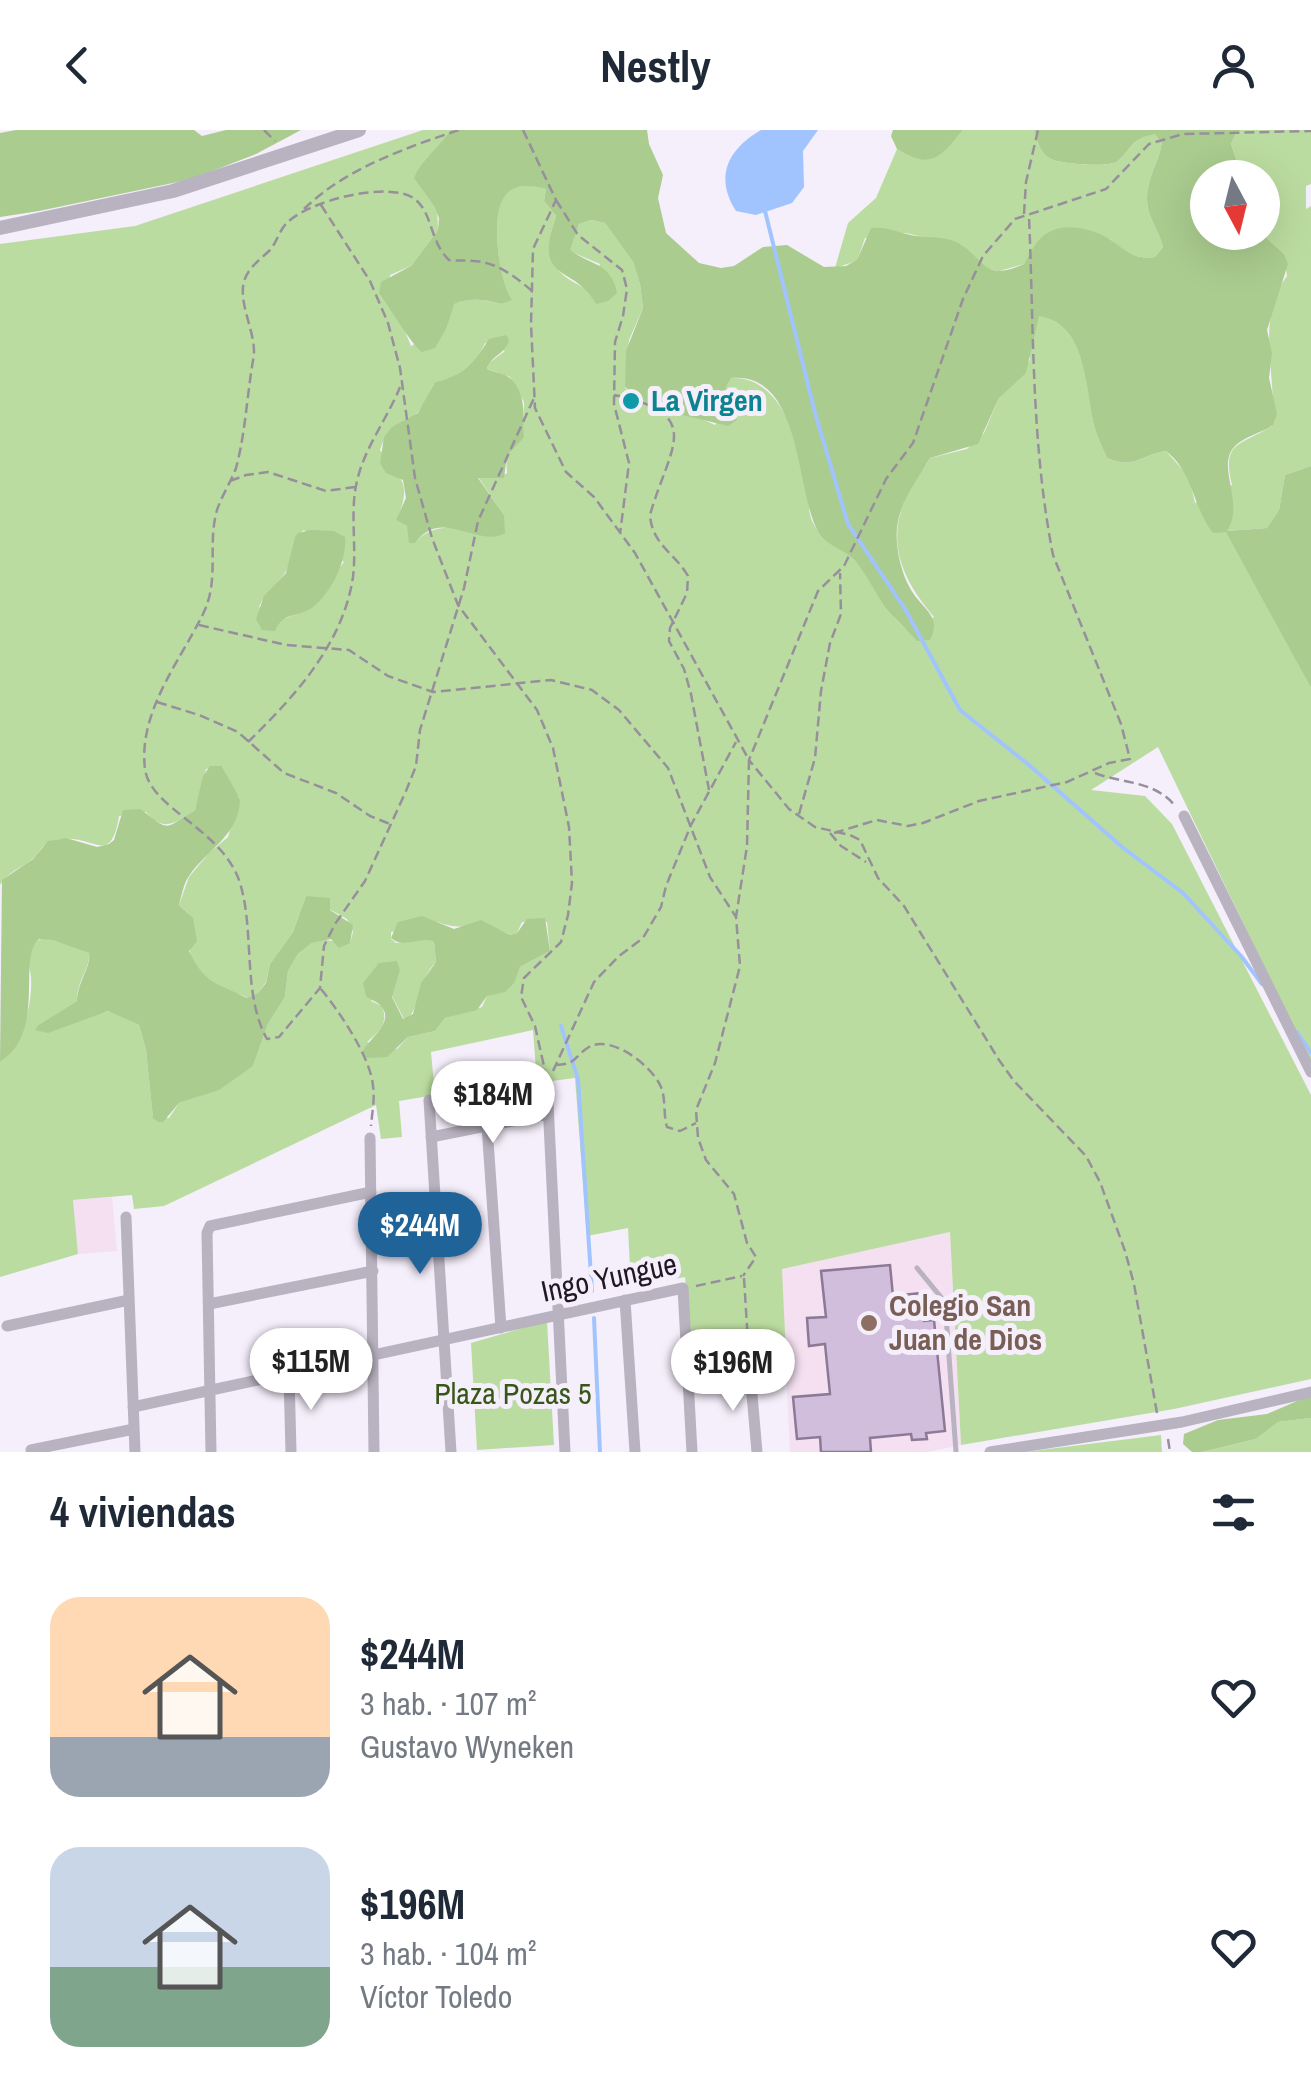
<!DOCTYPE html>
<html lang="es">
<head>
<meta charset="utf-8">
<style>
	:root { --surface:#fff; --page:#f2f2f3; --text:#1f2937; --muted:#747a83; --accent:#206398 }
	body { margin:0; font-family:"Archivo Narrow",sans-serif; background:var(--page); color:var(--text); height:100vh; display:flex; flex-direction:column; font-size:38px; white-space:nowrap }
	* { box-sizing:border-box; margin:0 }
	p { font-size:32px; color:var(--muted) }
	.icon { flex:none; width:55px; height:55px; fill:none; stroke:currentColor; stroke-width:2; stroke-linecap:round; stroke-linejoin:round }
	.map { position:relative; height:1322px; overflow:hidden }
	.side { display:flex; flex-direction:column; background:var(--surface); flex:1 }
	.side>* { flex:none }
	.needle { width:65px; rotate:173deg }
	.buttons { position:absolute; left:1190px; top:30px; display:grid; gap:20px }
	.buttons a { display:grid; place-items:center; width:90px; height:90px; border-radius:50%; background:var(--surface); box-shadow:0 10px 40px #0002; font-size:50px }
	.price { position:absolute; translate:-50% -85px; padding:0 22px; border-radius:35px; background:#fff; color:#222; font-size:32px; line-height:65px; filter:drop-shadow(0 2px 5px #0008) }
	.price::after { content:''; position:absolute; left:50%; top:60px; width:30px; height:22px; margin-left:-15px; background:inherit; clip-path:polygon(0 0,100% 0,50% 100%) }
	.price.on { background:var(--accent); color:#fff }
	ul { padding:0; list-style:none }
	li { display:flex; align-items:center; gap:30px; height:250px; padding:0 50px }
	li span { display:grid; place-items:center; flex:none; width:280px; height:200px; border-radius:30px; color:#555 }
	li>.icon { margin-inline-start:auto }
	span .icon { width:120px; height:120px; fill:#fffc; stroke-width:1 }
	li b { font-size:42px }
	h2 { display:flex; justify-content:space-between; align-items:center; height:120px; padding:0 50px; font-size:42px }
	header { display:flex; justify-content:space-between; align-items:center; height:130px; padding:0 50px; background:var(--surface); font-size:45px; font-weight:700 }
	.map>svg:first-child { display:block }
</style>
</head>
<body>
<header><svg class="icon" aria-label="back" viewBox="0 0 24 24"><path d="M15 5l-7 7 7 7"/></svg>Nestly<svg class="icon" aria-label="person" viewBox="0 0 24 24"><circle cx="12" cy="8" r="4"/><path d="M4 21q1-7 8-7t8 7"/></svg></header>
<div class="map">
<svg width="1311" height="1322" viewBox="0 0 1311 1322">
	<rect width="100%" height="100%" fill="#f5eefb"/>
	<path fill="#f4e0f0" d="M112,1067L117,1121L78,1124L73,1070Z
		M950,1102L961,1315L928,1322H790L781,1139Z"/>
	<path fill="#bbdca0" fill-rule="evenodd" d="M423,0H451L435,23L438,100L411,136L390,145L386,173L402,194L411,216L447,197L453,174C469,168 485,169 501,174L511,169C499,152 491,88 503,68C513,52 531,55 546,59L544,71L556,86C547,111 545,134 570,150C578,155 583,156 590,163L600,134L569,121L579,94L591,90L605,93L633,132L640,154L643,178L629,210L625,258L667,281L693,285L715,295L732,267L726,258L731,248C783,245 802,319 808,360C809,370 808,381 812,391C822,411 836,413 851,427C874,449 883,481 908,501L934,487C901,448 885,412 908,362C914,350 924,340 930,328L967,319L984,303L999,268L1030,230L1029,219L1039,185C1089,197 1085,259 1095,299C1098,309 1103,319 1107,328C1135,340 1142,324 1166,321L1189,347L1195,373L1232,355C1221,310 1241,316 1272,296C1278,247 1254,189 1287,146L1284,124L1261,103L1262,48L1242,47L1231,14L1236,3L1241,0H1311V54L1306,56V79L1311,76V336L1285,345L1279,380L1267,398L1227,401L1311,558V933L1158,617L1091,660L1145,666L1172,694L1311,965V1249L1174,1279L961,1315L950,1102L782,1139L787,1247L741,1252L739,1236L718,1238L715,1211L691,1213L685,1147L631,1157L628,1098L587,1106L575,948L537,953L533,900L431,922L435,965L399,971L402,1007L381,1009L376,975L164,1076L134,1079L132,1065L73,1070L78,1124L0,1147V932C22,918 33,872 31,847C30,838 27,832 29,824C31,815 35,809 44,809C58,808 76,818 89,823C90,840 77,850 77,871L38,895L36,900L109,881L139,895L146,920L153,987L169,988L179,973L203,965L253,936L268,894L285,867L288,841L298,824L312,813L325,810L350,813L353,802L347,789L306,766L293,802L270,834L266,852L258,863L248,868C236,862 220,858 209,852C186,837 188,806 188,783L179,775L189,747L209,723L228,707L239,667L228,652L222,636L206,639L195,680C175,693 164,703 146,682L119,686C111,737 94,705 62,709C58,709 50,711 47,713C41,717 37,726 31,730C19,739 8,742 0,755V114L135,96ZM485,213L505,221L489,233L487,239L510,247L524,272V308L506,325L507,343L498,348L478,347L504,385L480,405C459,395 430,393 415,413L407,396L397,390C412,351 402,352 380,320C389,291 403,299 419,281C426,273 429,261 435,252C459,247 475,236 485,213ZM304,400L344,432L306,481L280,490L259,477C267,459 284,449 288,437C294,423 290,409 304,400ZM438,792C464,803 483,789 510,805L517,803L522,792H547L550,821L520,837C510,856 507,858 487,866L482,877L445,888L435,901L408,907L397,919L367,912C379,902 389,893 382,876L371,871L400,841L392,866L404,889L409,888C422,869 418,851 436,832L434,812L427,809L396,813L391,809V802Z
		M963,0H1034C1037,10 1040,21 1049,28C1057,34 1111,38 1118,31C1134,16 1131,10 1155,3L1162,13C1159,32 1146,50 1147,70C1147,87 1159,100 1163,117L1155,127C1135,130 1125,121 1110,109L1035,115L1024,134L999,141L989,139L978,133L962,115L905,103L865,108L857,131L835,138L848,93L876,68L897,19C932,40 941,25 963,0Z
		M547,1191L554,1315L477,1320L471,1213Z
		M1311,1288V1322H1202L1256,1309L1278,1292Z
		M1161,1305L1162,1322H1024Z"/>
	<path fill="#aacc8f" d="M16,0H194L202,6L226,0H301L256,24L192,49L39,81L0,87V3Z
		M451,0H647L649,14L663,45L658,68L666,103L699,133L721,138L734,136L763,117L787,115L824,137L846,136L857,130L871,98C889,96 900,104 917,106C930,108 943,106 956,112C984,125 981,154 1024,134C1029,125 1034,114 1042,107C1061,90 1092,98 1111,110C1127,121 1134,130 1155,127L1163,117C1159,100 1147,87 1147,70C1146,50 1159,32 1162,13L1155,4C1131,9 1134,16 1118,31C1111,38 1057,34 1049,28C1040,22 1037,10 1034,0H1241L1236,3L1231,14L1242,47L1208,48V102L1261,103L1284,124L1288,134L1267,200L1272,223L1269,248L1277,284L1273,295C1261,303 1246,306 1236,315C1214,335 1246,372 1227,401L1267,398L1279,380L1285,345L1311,336V558L1226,402L1213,403C1192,376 1194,343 1166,321C1142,324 1135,340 1107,328C1103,319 1098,309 1095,299C1085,261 1088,194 1039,186L1026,243L999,268L978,314L930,328C917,351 900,370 897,398C895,415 901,443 910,458C921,479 943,485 930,510L917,511C906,499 895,489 885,477C875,462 867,445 855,431C845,419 828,417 819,403C795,365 804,241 731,248L726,258L737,290L728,296L654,278L625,257L626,221L643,178L640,154L633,132L605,93L591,90L579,94L570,120C591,136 611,132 617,163L608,171L596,174C574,133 532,155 556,86L544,71L546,59C531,55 512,52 503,69C491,89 499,152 512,170L501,174C485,169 469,168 454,174L447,197L435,218L422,222C413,217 388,175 379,163L381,152L411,136L438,100L439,88L435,77L414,48C420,32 440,16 451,0Z
		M893,0H963C941,26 932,41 897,19L891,6Z
		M506,205L509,210C506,224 490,226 487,239C495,243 505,243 511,249C527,265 523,288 524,308L507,325L504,348H478L504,385L505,403C477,419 442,376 415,413H409L407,396L396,390L406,368L403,350L386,343L380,333L384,307L392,297L418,283L435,252C465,245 473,234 489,209Z
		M311,400L334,401L345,407C347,431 332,461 313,477C298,489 284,480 275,501L262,500L256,489L264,466L286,443L295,407L298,403Z
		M210,636H222C226,646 240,665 240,672C237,709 202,722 186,751C183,758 181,767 179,775L193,788L197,811L189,821C206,856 216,852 247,868L258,863L266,853L270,834L293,802L306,766L330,768V780L353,795L350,813L339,818L331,809L312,813L298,824L288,841L285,867L268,894L253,936L219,960L179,973L163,992H158L153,988L146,920L139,895L108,881L48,903L35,900L38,895L77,871C78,850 91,838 89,823L53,810L39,809C16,828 48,901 0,932L2,750L33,729L48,711L66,708L97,717L109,714L114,710L123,680L140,679C170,700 161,702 195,680L203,646Z
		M422,786L454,799L481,790L510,805L517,803L527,789L545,788L550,821L520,837L514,853L505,862L487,866L477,880L445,888L435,901L408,907L387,927L367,928L362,923C367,910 396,892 381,876C377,871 370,870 366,866L363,853L379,833L397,831L400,841L392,867L403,889L413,884L421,853L436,832L434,812C420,805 404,820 391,808L398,792Z
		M1311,1265V1288L1278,1292L1256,1309L1202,1322H1192L1183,1314L1184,1304L1218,1290L1267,1284Z"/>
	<path fill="#a1c4fe" d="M761,0H818L803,21L804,57L792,73L756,85L736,81C714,47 728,19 761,0Z"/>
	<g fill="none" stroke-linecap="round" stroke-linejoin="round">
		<path stroke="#a1c4fe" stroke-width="4" d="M765,81L815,283L848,394L905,479L960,580L1029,635L1122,717L1183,763L1241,826L1262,854
			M561,896L578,949L592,1161
			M1297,902L1311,923
			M594,1188L600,1322"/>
	</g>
	<path fill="#d1bddc" stroke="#8c7995" stroke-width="2.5" d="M890,1135L893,1166L922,1163L924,1191L934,1190L945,1301L926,1303L927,1309L912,1310L911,1304L870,1308L871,1322H821L820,1307L797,1309L793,1267L830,1264L825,1214L809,1216L807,1188L826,1187L821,1141Z"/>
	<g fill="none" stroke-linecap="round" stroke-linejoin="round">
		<path stroke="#97909c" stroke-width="2.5" stroke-dasharray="10 5" stroke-linecap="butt" d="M264,0L275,11
			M523,0L556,70L533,119L531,194L535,278L566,342L594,367L635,423L749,630L747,716L736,787L740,836L715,933L696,980L698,1008L706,1030L734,1064L747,1113L756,1127L743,1146
			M556,70L578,105L622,140L627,159L623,186L615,212L614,274L629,333L620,404
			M321,75L370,151L388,193L400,238L415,348L432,408L458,475L537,580L553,618L569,697L572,753L568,785L561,812L524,848L521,867L535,896L545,941
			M304,79C345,39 405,18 459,0
			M1024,84L1026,52L1038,0
			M532,161C516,147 496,132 474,131C465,130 458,131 449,130C430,112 433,85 416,70C392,49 306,71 286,94C279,101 277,112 270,120C259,131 245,139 243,157C241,179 255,202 254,225C247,262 246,301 236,338C231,352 222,365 217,380C207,415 220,450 203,484C180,531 138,582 145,639C150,679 223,699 240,753C255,802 242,864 267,909L279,907L320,858L324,816L335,794L365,751L406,661L416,636L420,600L464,458L478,391L534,268
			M614,265C707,284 669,317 650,385C652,415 675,423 688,446L687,463L670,498L669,511L684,539L691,564L709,660
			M230,351L246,345L268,342L326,361L355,357
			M199,495L286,515L349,520L388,546L433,562L551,550L592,560L619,580L668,638L710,747L736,787
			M157,572L199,585L238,602L284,643L336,663L370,686L390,694
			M248,612C295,566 343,514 353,447C357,414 349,379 358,347C366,316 388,287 400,257
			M1095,643C1123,654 1155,650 1176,677
			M799,684L815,628L821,561L830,513L841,484L840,443
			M830,703L841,716L866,732
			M834,703L877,690L908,696L923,693L979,671L1067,652L1109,633L1130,629L1121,594L1053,425C1031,313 1034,201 1029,87
			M321,859C339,881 371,928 373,956C375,969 372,983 371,996
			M556,935C578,934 574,926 589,917C612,904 653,937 661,957C666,969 663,984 667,997L680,1001L696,993
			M553,941L594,852L619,826L643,808L661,777L666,756L691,695L736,612
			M744,1148L749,1229
			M696,1156L742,1146
			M1157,1283L1134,1154L1125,1121L1100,1052L1086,1026L1014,951L999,930L904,776L878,748L860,710L850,705L815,697L789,679L749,630L818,461L844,436L886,349L913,313L963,169L983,126L1015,89L1106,59L1149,14L1183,4L1311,1
			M1168,1309L1170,1322"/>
		<path stroke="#b9b2c0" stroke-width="5" d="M917,1138L945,1172L956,1322"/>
		<path stroke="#b9b2c0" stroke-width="11" d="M1184,686L1311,942
			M547,952L565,1322
			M429,970L451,1322
			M487,996L501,1198
			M431,1007L548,984
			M370,1008L374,1322
			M126,1087L135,1322
			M625,1170L635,1322
			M209,1174L373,1141
			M7,1196L129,1170
			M750,1242L757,1322
			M289,1245L291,1322
			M133,1277L683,1158L692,1322
			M31,1320L134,1299
			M211,1322L207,1103L210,1096L371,1062
			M990,1322L1182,1292L1311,1262"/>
		<path stroke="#b9b2c0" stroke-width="14" d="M0,98L173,61L359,0"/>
	</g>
	<circle fill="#0f9aa8" stroke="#f5eefb" stroke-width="4" cx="631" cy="271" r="10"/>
	<circle fill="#8d6e63" stroke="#f5eefb" stroke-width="4" cx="869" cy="1193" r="10"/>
	<g text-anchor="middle" stroke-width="10" stroke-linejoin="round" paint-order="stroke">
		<g font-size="30" font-weight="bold" fill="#0d838f" stroke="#f5eefb" text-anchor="start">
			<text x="651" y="281">La Virgen</text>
		</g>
		<g font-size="30" fill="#1f1824" stroke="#f5eefb">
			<text transform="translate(609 1148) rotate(-12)" y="10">Ingo Yungue</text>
		</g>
		<g font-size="30" font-weight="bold" fill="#785e54" stroke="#f5eefb" text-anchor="start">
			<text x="889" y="1186">Colegio San<tspan x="889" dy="34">Juan de Dios</tspan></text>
		</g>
		<g font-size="30" fill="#375617" stroke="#f5eefb">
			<text x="513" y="1274">Plaza Pozas 5</text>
		</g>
	</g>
</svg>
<div class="buttons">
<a><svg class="needle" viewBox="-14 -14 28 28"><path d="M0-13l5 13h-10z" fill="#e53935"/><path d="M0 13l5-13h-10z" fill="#747a83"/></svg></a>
</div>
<b class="price" style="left:493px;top:1016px">$184M</b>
<b class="price on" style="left:420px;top:1147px">$244M</b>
<b class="price" style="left:311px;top:1283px">$115M</b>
<b class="price" style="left:733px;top:1284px">$196M</b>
</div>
<section class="side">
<h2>4 viviendas<svg class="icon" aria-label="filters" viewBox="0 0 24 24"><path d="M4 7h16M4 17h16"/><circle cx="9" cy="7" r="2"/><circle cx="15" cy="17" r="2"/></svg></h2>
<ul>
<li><span style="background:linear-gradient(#ffd9b3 70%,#9aa5b1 0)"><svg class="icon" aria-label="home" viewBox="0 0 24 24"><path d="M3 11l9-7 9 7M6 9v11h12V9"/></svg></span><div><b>$244M</b><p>3 hab. · 107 m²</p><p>Gustavo Wyneken</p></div><svg class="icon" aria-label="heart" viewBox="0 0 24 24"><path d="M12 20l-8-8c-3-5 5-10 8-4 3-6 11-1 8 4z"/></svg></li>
<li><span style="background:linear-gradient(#c9d6e8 60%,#7fa58c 0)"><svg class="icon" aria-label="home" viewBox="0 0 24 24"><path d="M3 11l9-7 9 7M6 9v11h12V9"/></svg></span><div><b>$196M</b><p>3 hab. · 104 m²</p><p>Víctor Toledo</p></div><svg class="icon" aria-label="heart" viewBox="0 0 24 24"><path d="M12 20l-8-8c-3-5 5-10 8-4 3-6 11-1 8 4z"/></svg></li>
</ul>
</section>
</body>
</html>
